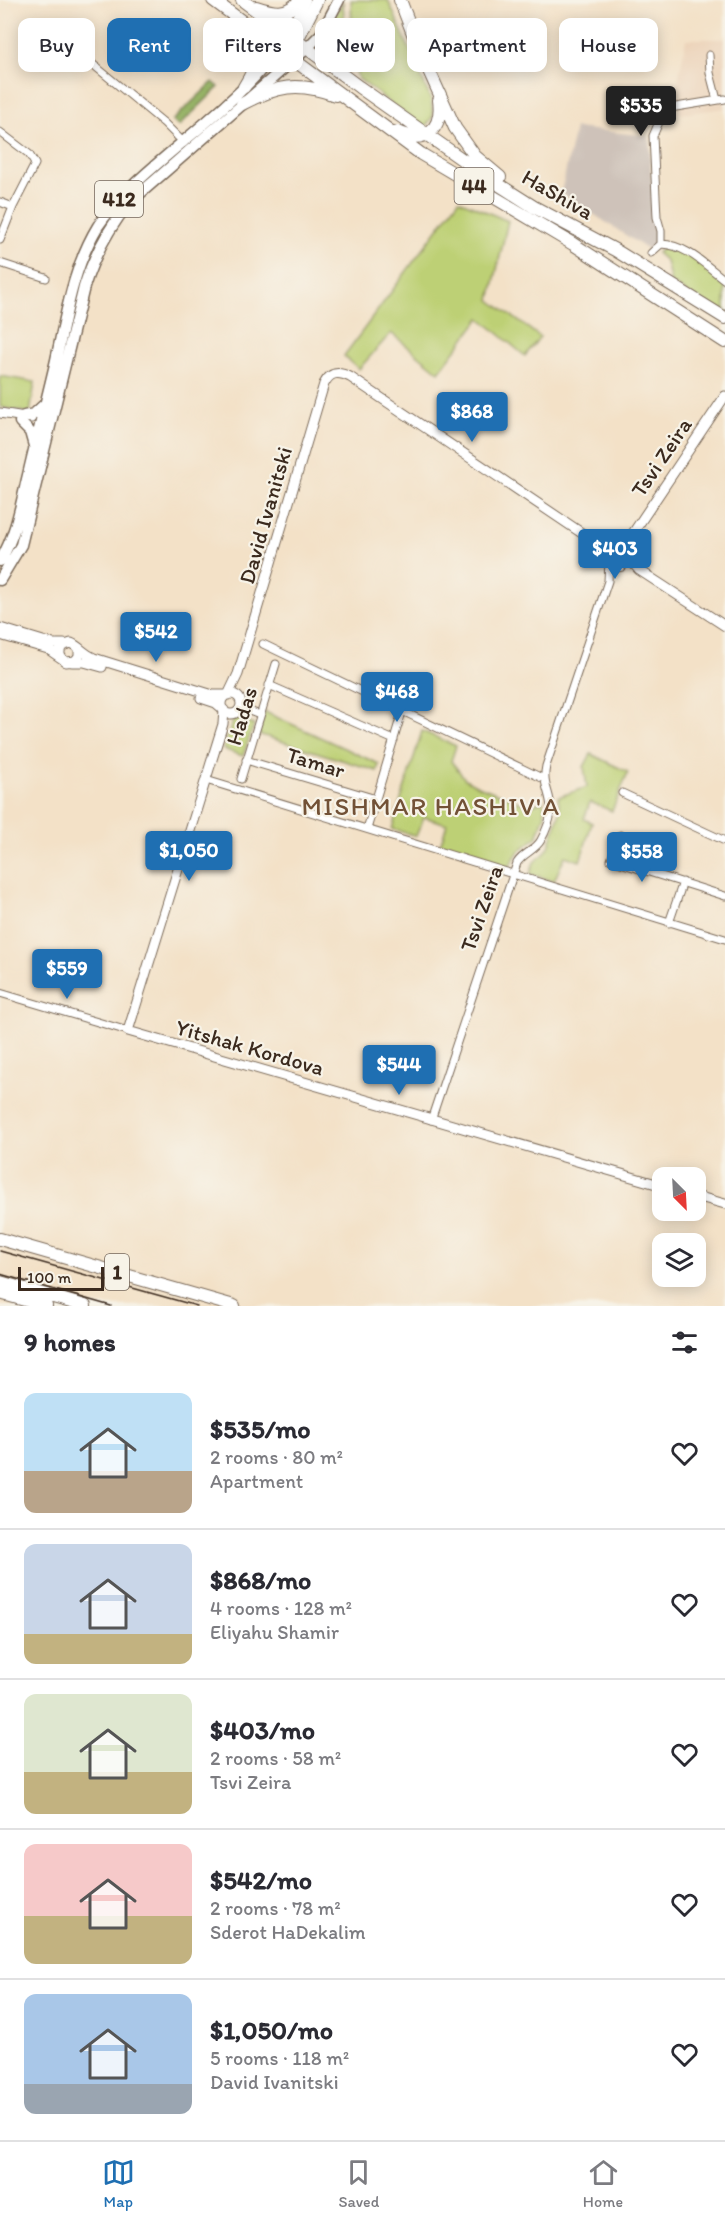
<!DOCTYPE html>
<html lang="en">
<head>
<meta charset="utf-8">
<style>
	:root { --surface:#fff; --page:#f7f7f7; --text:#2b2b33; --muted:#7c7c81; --line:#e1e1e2; --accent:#1f6fb2 }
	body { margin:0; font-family:Itim,sans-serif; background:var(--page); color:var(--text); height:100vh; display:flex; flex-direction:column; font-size:22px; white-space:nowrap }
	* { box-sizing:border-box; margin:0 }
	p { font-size:20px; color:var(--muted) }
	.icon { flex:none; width:33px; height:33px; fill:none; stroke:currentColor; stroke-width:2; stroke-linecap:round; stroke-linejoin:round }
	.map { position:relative; height:1306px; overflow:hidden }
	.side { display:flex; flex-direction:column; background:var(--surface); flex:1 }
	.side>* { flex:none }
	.hud { position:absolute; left:18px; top:18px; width:690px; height:54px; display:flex; gap:12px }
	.needle { width:39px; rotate:156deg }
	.buttons { position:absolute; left:652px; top:1167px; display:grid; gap:12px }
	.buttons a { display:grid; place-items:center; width:54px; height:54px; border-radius:12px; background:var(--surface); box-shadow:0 3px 15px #0003; font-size:30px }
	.scale { position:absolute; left:18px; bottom:15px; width:86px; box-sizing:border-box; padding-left:6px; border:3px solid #3b2a1e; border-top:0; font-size:16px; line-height:21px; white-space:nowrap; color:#3b2a1e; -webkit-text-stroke:4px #f7f3e8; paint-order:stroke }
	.price { position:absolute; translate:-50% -51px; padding:0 14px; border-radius:6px; background:var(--accent); color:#fff; font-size:20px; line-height:39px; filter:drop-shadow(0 2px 3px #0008) }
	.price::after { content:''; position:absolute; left:50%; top:36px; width:18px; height:14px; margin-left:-9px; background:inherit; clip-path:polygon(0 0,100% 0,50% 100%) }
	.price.active { background:#222; color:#fff }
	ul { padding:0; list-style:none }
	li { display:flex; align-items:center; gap:18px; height:150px; padding:0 24px }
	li+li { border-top:2px solid var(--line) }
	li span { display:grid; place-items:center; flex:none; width:168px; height:120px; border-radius:12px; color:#555 }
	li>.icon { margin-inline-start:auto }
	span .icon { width:72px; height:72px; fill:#fffc; stroke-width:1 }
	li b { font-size:26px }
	h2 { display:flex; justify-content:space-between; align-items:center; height:72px; padding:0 24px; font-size:26px }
	.tag { padding:0 21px; border-radius:12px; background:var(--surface); box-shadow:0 3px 15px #0003; font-size:21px; line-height:54px }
	.tag.active { background:var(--accent); color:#fff }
	.dock { display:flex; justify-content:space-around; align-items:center; height:84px; border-top:2px solid var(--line); background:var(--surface); font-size:16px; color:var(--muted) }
	.dock a { display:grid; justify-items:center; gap:3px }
	.dock .active { color:var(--accent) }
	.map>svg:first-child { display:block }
</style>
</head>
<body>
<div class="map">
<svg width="725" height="1306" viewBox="0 0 725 1306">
	<rect width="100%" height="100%" fill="#f7f3e8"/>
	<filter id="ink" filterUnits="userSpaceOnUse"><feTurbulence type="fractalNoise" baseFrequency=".0167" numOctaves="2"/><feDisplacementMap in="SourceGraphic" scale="12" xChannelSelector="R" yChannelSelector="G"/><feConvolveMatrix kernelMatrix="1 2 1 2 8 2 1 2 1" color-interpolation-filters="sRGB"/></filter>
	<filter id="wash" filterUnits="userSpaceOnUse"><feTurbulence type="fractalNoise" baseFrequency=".008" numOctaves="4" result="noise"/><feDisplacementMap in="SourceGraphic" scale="24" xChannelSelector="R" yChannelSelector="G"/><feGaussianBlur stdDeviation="1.35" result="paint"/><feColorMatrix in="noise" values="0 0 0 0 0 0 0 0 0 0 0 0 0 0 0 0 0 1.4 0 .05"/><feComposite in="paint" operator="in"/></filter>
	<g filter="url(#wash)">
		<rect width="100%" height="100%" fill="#f3e1c7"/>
		<path fill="#ecd3b9" d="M686,39H725V108L680,114L676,92Z"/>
		<path fill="#cec2b9" d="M575,128L649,136L654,217L659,231V244L650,251L561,193Z"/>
		<path fill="#bdd074" stroke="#7c7d49" stroke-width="1.5" d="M351,0H388L431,100L433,116L424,129L358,78L353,60Z
			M343,2L347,61H344L320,39Z
			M459,200L508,221L490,300L540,337L525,356L480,318L439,372L391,333L359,369L344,356Z
			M675,247L687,253L725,284V317L671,283L666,261L657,253L663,248Z
			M0,376L35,382L30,413L0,407Z
			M265,712L379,764L377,771L258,734Z
			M234,718L254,725L243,756L223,749Z
			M422,731L456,746L451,761L465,779L476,785L521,803L533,805L543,800L545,814L537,837L519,851L508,868L440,845L447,824L424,817L416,836L392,829Z
			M591,754L628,772L612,811L590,802L584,819L592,823L580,861L565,856L554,881L530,874L534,862L543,855L549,847L560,812L558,797L587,787L584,767Z"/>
		<path fill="#96b266" stroke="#686e42" stroke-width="1.5" d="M213,82L219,87L179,126L172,121Z"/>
	</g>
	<g filter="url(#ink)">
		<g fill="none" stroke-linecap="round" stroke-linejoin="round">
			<g stroke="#7b6a59" stroke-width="9">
				<path id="street" d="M61,38L164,123L184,143
					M709,55L710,73L717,100
					M0,132L29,154L35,164L13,207L0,240
					M0,202L13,207
					M661,244V231L657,217L653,136L659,122L670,108L725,99
					M651,253L661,244C687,245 705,265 725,280
					M0,263L46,278
					M263,644L544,779
					M269,685L394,740
					M241,708L260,715
					M246,760L376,799
					M241,779L276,664
					M206,780L725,939
					M622,793L725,841
					M367,829L402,712
					M620,835L611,860L725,896
					M669,923L683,882
					M0,993L128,1031
					M431,1120L517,863C523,853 536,850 541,840C545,833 552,817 551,808C550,791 542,785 546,766L608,581L609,561"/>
			</g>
			<g stroke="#7b6a59" stroke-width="11">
				<path id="secondary" d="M0,413L31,418
					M619,548L624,550L627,559L622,566L616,567L609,561V553C614,547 623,546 629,539L725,396
					M627,556L639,570L725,626
					M0,628L53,644H64
					M0,635L48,649L61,658
					M79,648V656L75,661L66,662C60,658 58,653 62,646L71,643C79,646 84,654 94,658L213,695H227
					M72,662H84L102,667
					M221 704a10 10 0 1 1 20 0a10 10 0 1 1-20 0Z
					M228,695L238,674L324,384C330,372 338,371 350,377L598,544L608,558
					M201,698L216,703L223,709
					M224,710L223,724L128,1031L663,1186
					M696,1196L725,1204"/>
			</g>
			<g stroke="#7b6a59" stroke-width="13">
				<path id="primary" d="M24,416L34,414L46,403
					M20,422L30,432L34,446
					M0,561C16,535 21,504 28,475C37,436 47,399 56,360C66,315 73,267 98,226C114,202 135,183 157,164C212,116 278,70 305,0
					M0,580L21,545L84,287C94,255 108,229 129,203L306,49L321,34L339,0"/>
			</g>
			<g stroke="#7b6a59" stroke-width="14">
				<path id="highway" d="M213,0L421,154L573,244L725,342
					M242,0L359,87L490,179L534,207L615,250L725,318
					M400,0L417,44L455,128L475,156L500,177
					M256,7C274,13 287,16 300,0
					M242,27C261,50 260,62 244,87
					M296,48L298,38L317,0
					M242,104C276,86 298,81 335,95
					M398,132C425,145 443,129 439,100
					M0,1239L234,1306
					M0,1282L85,1306
					M0,1293L46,1306"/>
			</g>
			<use href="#street" stroke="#fff" stroke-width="7"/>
			<use href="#secondary" stroke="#fff" stroke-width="9"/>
			<use href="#primary" stroke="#fff" stroke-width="10"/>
			<use href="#highway" stroke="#fff" stroke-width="12"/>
			<path stroke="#3b2a1e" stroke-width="1.5" d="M0,1251L197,1306
				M0,1274L111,1306"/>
		</g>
	</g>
	<g text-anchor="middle" stroke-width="4.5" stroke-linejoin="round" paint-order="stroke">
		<g fill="#f7f3e8" stroke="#73665b" stroke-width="1.5">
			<rect x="454.5" y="168" width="39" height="36" rx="4.5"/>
			<rect x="95" y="181" width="48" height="36" rx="4.5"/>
			<rect x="105" y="1254" width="24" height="36" rx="4.5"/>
		</g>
		<g font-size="21" font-weight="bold" fill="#3b2a1e">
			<text x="474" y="193">44</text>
			<text x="119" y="206">412</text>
			<text x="117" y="1279">1</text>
		</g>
		<g font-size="22" fill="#3b2a1e" stroke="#f7f3e8">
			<text transform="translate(558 194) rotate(30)" y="8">HaShiva</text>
			<text transform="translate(661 457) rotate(-56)" y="8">Tsvi Zeira</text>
			<text transform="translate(265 515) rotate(-74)" y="8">David Ivanitski</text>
			<text transform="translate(241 716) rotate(-73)" y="8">Hadas</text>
			<text transform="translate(316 762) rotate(17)" y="8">Tamar</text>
			<text transform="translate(481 908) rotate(-71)" y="8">Tsvi Zeira</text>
			<text transform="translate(250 1047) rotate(16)" y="8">Yitshak Kordova</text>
		</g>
		<g font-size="26" letter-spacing="1.5" fill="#725136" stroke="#f7f3e8">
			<text x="431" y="815">MISHMAR HASHIV'A</text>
		</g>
	</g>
</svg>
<div class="buttons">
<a><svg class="needle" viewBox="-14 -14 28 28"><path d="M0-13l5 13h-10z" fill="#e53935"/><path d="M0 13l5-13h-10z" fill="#7c7c81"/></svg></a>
<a><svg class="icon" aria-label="layers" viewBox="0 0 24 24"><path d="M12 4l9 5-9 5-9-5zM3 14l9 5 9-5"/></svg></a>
</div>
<div class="scale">100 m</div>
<b class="price active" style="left:641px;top:137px">$535</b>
<b class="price" style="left:472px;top:443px">$868</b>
<b class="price" style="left:615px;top:580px">$403</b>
<b class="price" style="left:156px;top:663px">$542</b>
<b class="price" style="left:397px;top:723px">$468</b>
<b class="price" style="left:189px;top:882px">$1,050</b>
<b class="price" style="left:642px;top:883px">$558</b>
<b class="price" style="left:67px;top:1000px">$559</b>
<b class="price" style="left:399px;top:1096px">$544</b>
<div class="hud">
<a class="tag">Buy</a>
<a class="tag active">Rent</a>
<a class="tag">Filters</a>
<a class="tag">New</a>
<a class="tag">Apartment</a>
<a class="tag">House</a>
</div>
</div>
<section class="side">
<h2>9 homes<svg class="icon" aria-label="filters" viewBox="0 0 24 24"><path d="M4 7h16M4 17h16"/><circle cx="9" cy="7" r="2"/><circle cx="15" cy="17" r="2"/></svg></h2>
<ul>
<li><span style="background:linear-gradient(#bfe0f5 65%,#b9a48a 0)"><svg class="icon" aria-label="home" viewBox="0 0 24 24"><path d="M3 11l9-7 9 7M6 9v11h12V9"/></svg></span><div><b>$535/mo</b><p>2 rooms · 80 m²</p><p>Apartment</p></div><svg class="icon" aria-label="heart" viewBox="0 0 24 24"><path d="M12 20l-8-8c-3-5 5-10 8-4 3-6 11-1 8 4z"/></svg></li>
<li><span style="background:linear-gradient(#c9d6e8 75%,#c2b280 0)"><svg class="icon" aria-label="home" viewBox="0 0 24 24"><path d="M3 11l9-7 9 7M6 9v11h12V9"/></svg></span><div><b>$868/mo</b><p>4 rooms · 128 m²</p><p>Eliyahu Shamir</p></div><svg class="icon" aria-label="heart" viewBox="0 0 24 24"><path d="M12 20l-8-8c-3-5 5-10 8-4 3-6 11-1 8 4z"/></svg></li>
<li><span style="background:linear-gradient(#dfe7d0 65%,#c2b280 0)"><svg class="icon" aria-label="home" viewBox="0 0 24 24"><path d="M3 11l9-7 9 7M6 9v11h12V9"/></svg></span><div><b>$403/mo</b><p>2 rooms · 58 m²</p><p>Tsvi Zeira</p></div><svg class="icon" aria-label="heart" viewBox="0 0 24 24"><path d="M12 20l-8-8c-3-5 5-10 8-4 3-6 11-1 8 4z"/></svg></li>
<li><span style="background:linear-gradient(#f6c9c9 60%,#c2b280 0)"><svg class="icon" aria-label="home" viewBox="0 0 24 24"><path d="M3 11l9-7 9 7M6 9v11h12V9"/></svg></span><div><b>$542/mo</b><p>2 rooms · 78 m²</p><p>Sderot HaDekalim</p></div><svg class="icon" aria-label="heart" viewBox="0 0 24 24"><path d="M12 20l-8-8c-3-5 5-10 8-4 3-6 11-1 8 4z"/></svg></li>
<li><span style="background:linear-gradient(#a9c7e8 75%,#9aa5b1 0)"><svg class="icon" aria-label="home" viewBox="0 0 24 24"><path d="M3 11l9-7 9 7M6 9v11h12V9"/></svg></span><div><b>$1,050/mo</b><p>5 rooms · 118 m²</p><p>David Ivanitski</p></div><svg class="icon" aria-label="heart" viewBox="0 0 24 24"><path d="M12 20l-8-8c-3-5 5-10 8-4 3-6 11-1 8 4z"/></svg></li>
</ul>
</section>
<nav class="dock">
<a class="active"><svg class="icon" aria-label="map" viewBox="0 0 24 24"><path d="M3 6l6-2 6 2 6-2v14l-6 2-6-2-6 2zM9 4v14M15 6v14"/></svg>Map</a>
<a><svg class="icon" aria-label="saved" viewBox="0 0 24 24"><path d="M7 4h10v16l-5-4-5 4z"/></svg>Saved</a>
<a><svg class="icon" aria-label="home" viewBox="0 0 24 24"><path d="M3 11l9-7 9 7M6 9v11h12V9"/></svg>Home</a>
</nav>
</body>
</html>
